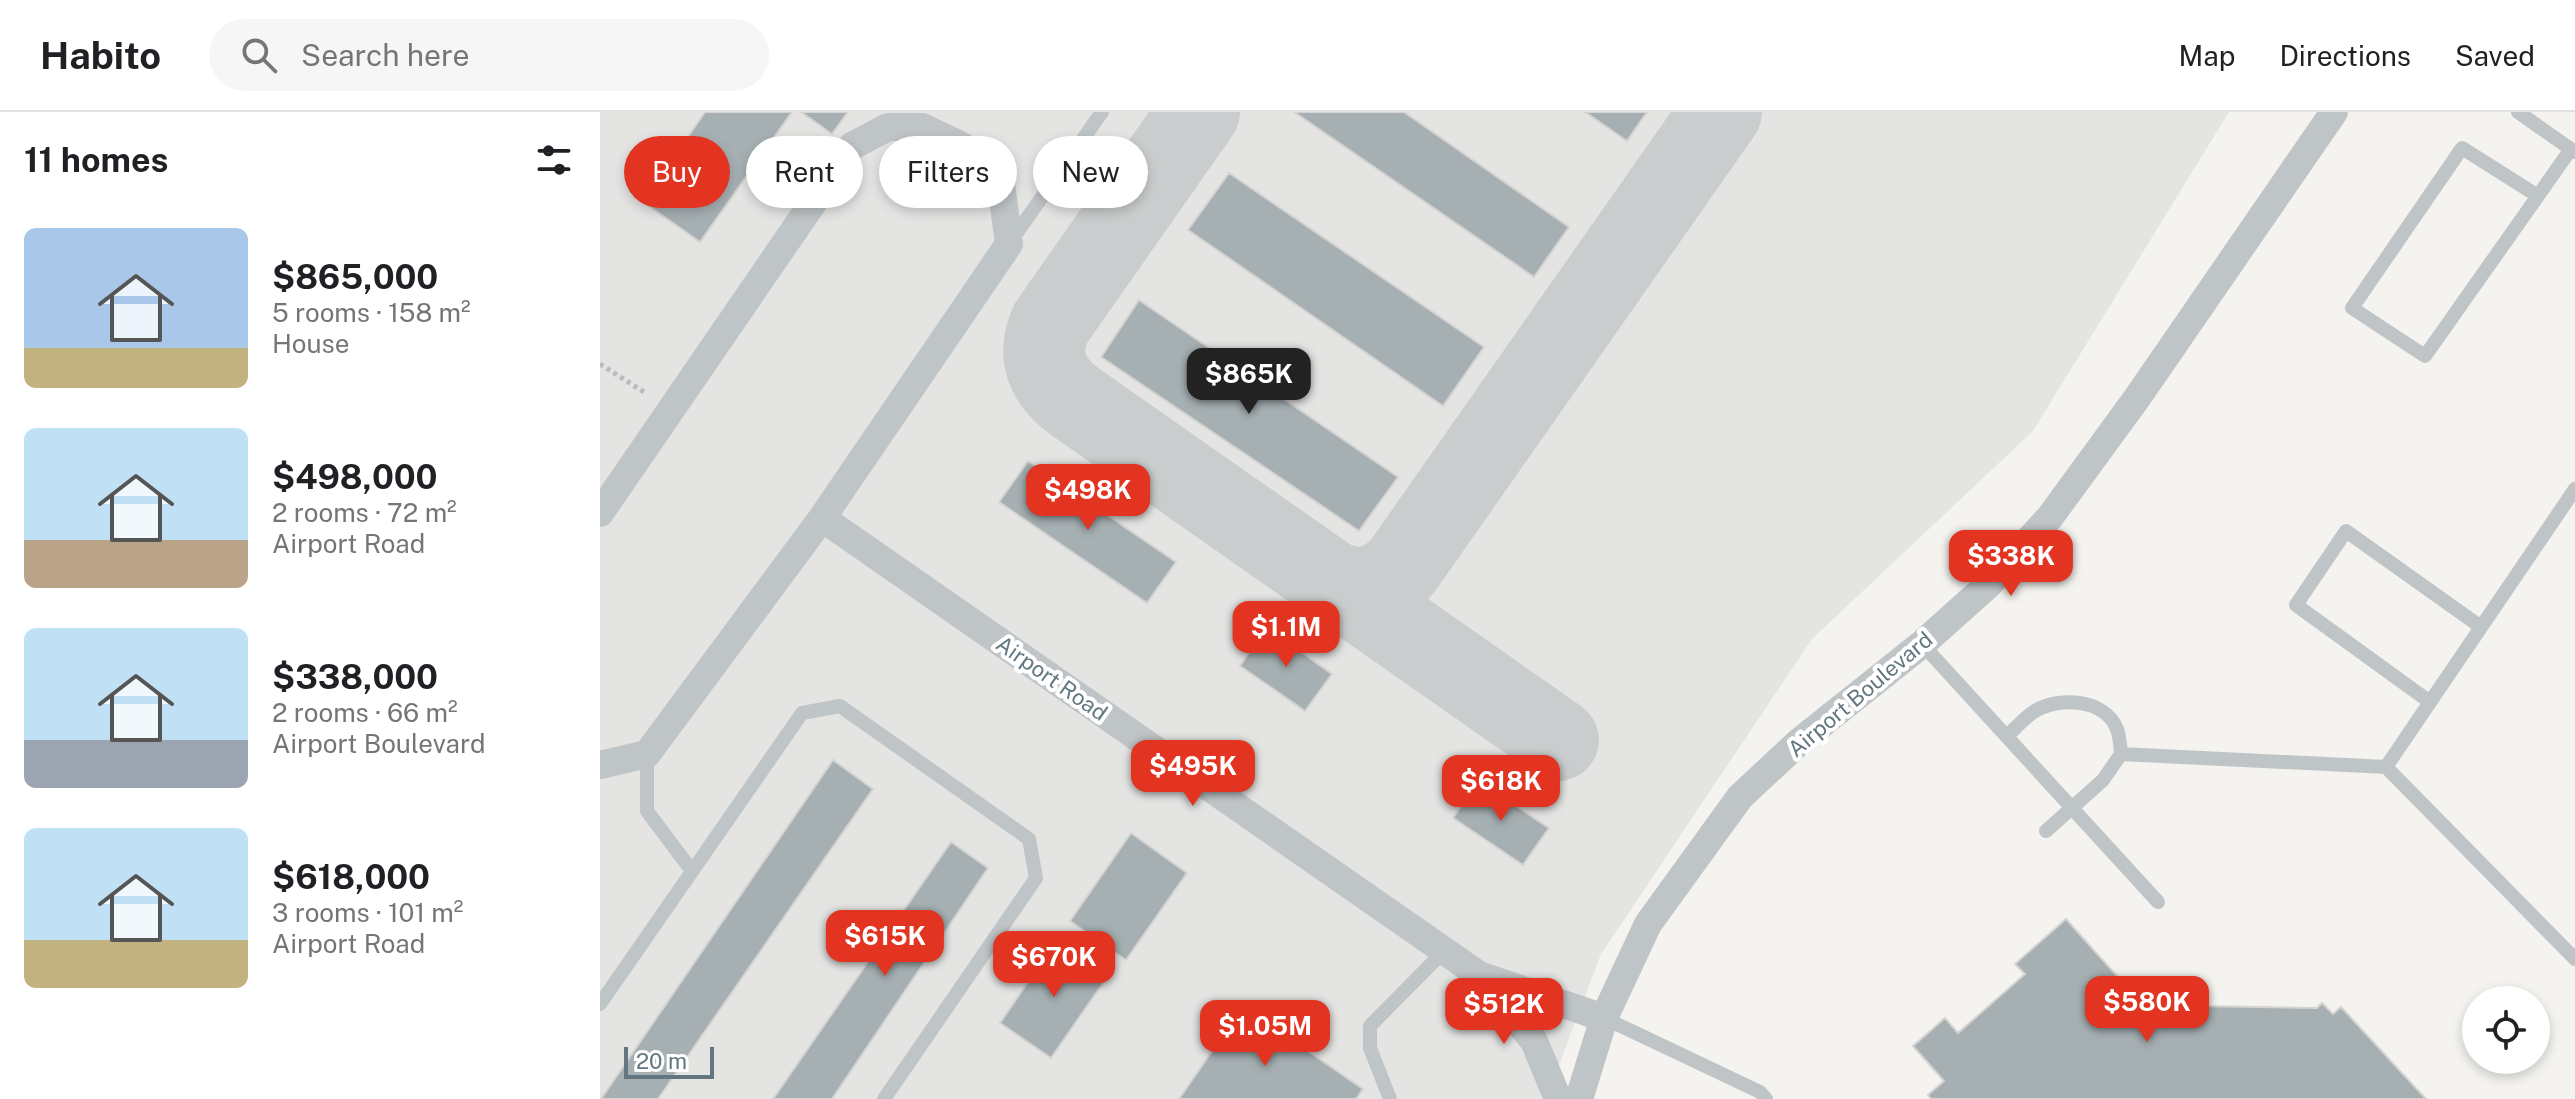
<!DOCTYPE html>
<html lang="en">
<head>
<meta charset="utf-8">
<style>
	:root { --surface:#fff; --page:#f6f6f6; --text:#202124; --muted:#757577; --line:#e0e0e0; --accent:#e23421 }
	body { margin:0; font-family:"Public Sans",sans-serif; background:var(--page); color:var(--text); height:100vh; display:flex; flex-direction:column; font-size:30px; white-space:nowrap }
	* { box-sizing:border-box; margin:0 }
	p { font-size:26px; color:var(--muted) }
	.icon { flex:none; width:44px; height:44px; fill:none; stroke:currentColor; stroke-width:2; stroke-linecap:round; stroke-linejoin:round }
	.map { position:relative; flex:1; overflow:hidden }
	.drawer { display:flex; flex-direction:column; background:var(--surface); width:600px }
	.drawer>* { flex:none }
	.top-card { position:absolute; left:24px; top:24px; width:760px; height:72px; display:flex; gap:16px }
	.buttons { position:absolute; left:1862px; top:874px; display:grid; gap:16px }
	.buttons a { display:grid; place-items:center; width:88px; height:88px; border-radius:50%; background:var(--surface); box-shadow:0 4px 12px #0003; font-size:40px }
	.scale { position:absolute; left:24px; bottom:20px; width:90px; box-sizing:border-box; padding-left:8px; border:4px solid #637781; border-top:0; font-size:22px; line-height:28px; white-space:nowrap; color:#637781; -webkit-text-stroke:6px #fff; paint-order:stroke }
	.price { position:absolute; translate:-50% -68px; padding:0 18px; border-radius:16px; background:var(--accent); color:#fff; font-size:26px; line-height:52px; filter:drop-shadow(0 2px 4px #0008) }
	.price::after { content:''; position:absolute; left:50%; top:48px; width:24px; height:18px; margin-left:-12px; background:inherit; clip-path:polygon(0 0,100% 0,50% 100%) }
	.price.active { background:#222; color:#fff }
	ul { padding:0; list-style:none }
	li { display:flex; align-items:center; gap:24px; height:200px; padding:0 24px }
	li span { display:grid; place-items:center; flex:none; width:224px; height:160px; border-radius:12px; color:#555 }
	li>.icon { margin-inline-start:auto }
	span .icon { width:96px; height:96px; fill:#fffc; stroke-width:1 }
	li b { font-size:34px }
	h2 { display:flex; justify-content:space-between; align-items:center; height:96px; padding:0 24px; font-size:34px }
	.chip { padding:0 28px; border-radius:36px; background:var(--surface); box-shadow:0 4px 12px #0003; font-size:28px; line-height:72px }
	.chip.active { background:var(--accent); color:#fff }
	header { display:flex; align-items:center; gap:48px; box-sizing:border-box; height:112px; padding:0 40px; background:var(--surface); border-bottom:2px solid var(--line) }
	header strong { font-size:38px }
	nav { display:flex; gap:44px; margin-inline-start:auto; font-size:28px }
	.search { width:560px; height:72px; background:var(--page); display:flex; align-items:center; gap:20px; box-sizing:border-box; padding:0 28px; border-radius:44px; color:var(--muted); font-size:30px }
	main { display:flex; flex:1; min-height:0 }
	.map>svg:first-child { display:block }
</style>
</head>
<body>
<header>
<strong>Habito</strong>
<div class="search"><svg class="icon" aria-label="search" viewBox="0 0 24 24"><circle cx="10" cy="10" r="6"/><path d="M15 15l6 6"/></svg>Search here</div>
<nav><a>Map</a><a>Directions</a><a>Saved</a></nav>
</header>
<main>
<section class="drawer">
<h2>11 homes<svg class="icon" aria-label="filters" viewBox="0 0 24 24"><path d="M4 7h16M4 17h16"/><circle cx="9" cy="7" r="2"/><circle cx="15" cy="17" r="2"/></svg></h2>
<ul>
<li><span style="background:linear-gradient(#a9c7e8 75%,#c2b280 0)"><svg class="icon" aria-label="home" viewBox="0 0 24 24"><path d="M3 11l9-7 9 7M6 9v11h12V9"/></svg></span><div><b>$865,000</b><p>5 rooms · 158 m²</p><p>House</p></div></li>
<li><span style="background:linear-gradient(#bfe0f5 70%,#b9a48a 0)"><svg class="icon" aria-label="home" viewBox="0 0 24 24"><path d="M3 11l9-7 9 7M6 9v11h12V9"/></svg></span><div><b>$498,000</b><p>2 rooms · 72 m²</p><p>Airport Road</p></div></li>
<li><span style="background:linear-gradient(#bfe0f5 70%,#9aa5b1 0)"><svg class="icon" aria-label="home" viewBox="0 0 24 24"><path d="M3 11l9-7 9 7M6 9v11h12V9"/></svg></span><div><b>$338,000</b><p>2 rooms · 66 m²</p><p>Airport Boulevard</p></div></li>
<li><span style="background:linear-gradient(#bfe0f5 70%,#c2b280 0)"><svg class="icon" aria-label="home" viewBox="0 0 24 24"><path d="M3 11l9-7 9 7M6 9v11h12V9"/></svg></span><div><b>$618,000</b><p>3 rooms · 101 m²</p><p>Airport Road</p></div></li>
</ul>
</section>
<div class="map">
<svg width="1975" height="987" viewBox="0 0 1975 987">
	<rect width="100%" height="100%" fill="#f4f3ef"/>
	<path fill="#e4e5e3" d="M0,0H1629L1433,319L1212,527L1001,842L946,987H0Z"/>
	<g fill="none" stroke-linecap="round" stroke-linejoin="round">
		<path stroke="#cacdcd" stroke-width="82" d="M599,0L451,211C436,243 447,269 474,289L958,628
			M733,470C761,481 781,476 802,455L1121,0"/>
	</g>
	<path fill="#a6b0b3" stroke="#d5d4d2" stroke-width="2" d="M105,0H192L100,130L43,90Z
		M201,0H248L232,22Z
		M694,0H804L969,115L934,165Z
		M985,0H1047L1027,29Z
		M629,61L884,235L843,294L588,118Z
		M539,188L798,365L759,419L501,245Z
		M428,349L576,450L547,491L399,390Z
		M666,515L732,562L705,599L640,554Z
		M233,648L273,677L58,987H1Z
		M879,669L949,716L923,753L853,706Z
		M531,721L587,761L526,848L470,809Z
		M351,730L388,756L232,987H173Z
		M1466,807L1543,893L1717,896L1722,891L1733,902L1741,895L1826,987H1331L1328,983L1344,969L1313,934L1345,906L1358,921L1425,862L1415,852Z
		M456,829L508,864L451,946L400,911Z
		M643,894L763,977L756,987H579Z"/>
	<g fill="none" stroke-linecap="round" stroke-linejoin="round">
		<path stroke="#b9bcbd" stroke-width="5" stroke-dasharray="4 4" stroke-linecap="butt" d="M0,252L47,282"/>
		<path stroke="#bfc4c6" stroke-width="14" d="M1918,0L1975,40
			M1938,84L1862,36L1752,196L1825,244L1971,37
			M411,129L502,0
			M1322,532L1558,790
			M1830,590L1696,493L1746,419L1881,515
			M1407,624C1416,616 1425,605 1435,599C1460,584 1505,587 1517,617C1520,625 1520,634 1521,642L1503,668L1446,719
			M47,642V699L92,759
			M1521,642L1786,655L1975,847
			M1786,655L1975,377
			M0,892L202,601L240,594L429,727L436,766L284,987
			M1004,906L1160,980L1166,987
			M790,987L770,936V914L844,839"/>
		<path stroke="#bfc4c6" stroke-width="28" d="M0,401L252,34L288,15H322L362,34L401,72L409,132L222,406L47,642L0,653
			M222,406L879,863L1004,906
			M879,863L934,929L958,987
			M979,987L1004,906L1048,812L1140,685L1199,630L1322,532L1388,473L1450,405L1537,286L1734,0"/>
	</g>
	<g text-anchor="middle" stroke-width="8" stroke-linejoin="round" paint-order="stroke">
		<g font-size="22" fill="#637781" stroke="#fff">
			<text transform="translate(452 566) rotate(35)" y="8">Airport Road</text>
			<text transform="translate(1260 582) rotate(-40)" y="8">Airport Boulevard</text>
		</g>
	</g>
</svg>
<div class="buttons">
<a><svg class="icon" aria-label="locate" viewBox="0 0 24 24"><circle cx="12" cy="12" r="6"/><path d="M12 2v4M12 18v4M2 12h4M18 12h4"/></svg></a>
</div>
<div class="scale">20 m</div>
<b class="price active" style="left:649px;top:304px">$865K</b>
<b class="price" style="left:488px;top:420px">$498K</b>
<b class="price" style="left:1411px;top:486px">$338K</b>
<b class="price" style="left:686px;top:557px">$1.1M</b>
<b class="price" style="left:593px;top:696px">$495K</b>
<b class="price" style="left:901px;top:711px">$618K</b>
<b class="price" style="left:285px;top:866px">$615K</b>
<b class="price" style="left:454px;top:887px">$670K</b>
<b class="price" style="left:1547px;top:932px">$580K</b>
<b class="price" style="left:904px;top:934px">$512K</b>
<b class="price" style="left:665px;top:956px">$1.05M</b>
<div class="top-card">
<a class="chip active">Buy</a>
<a class="chip">Rent</a>
<a class="chip">Filters</a>
<a class="chip">New</a>
</div>
</div>
</main>
</body>
</html>
